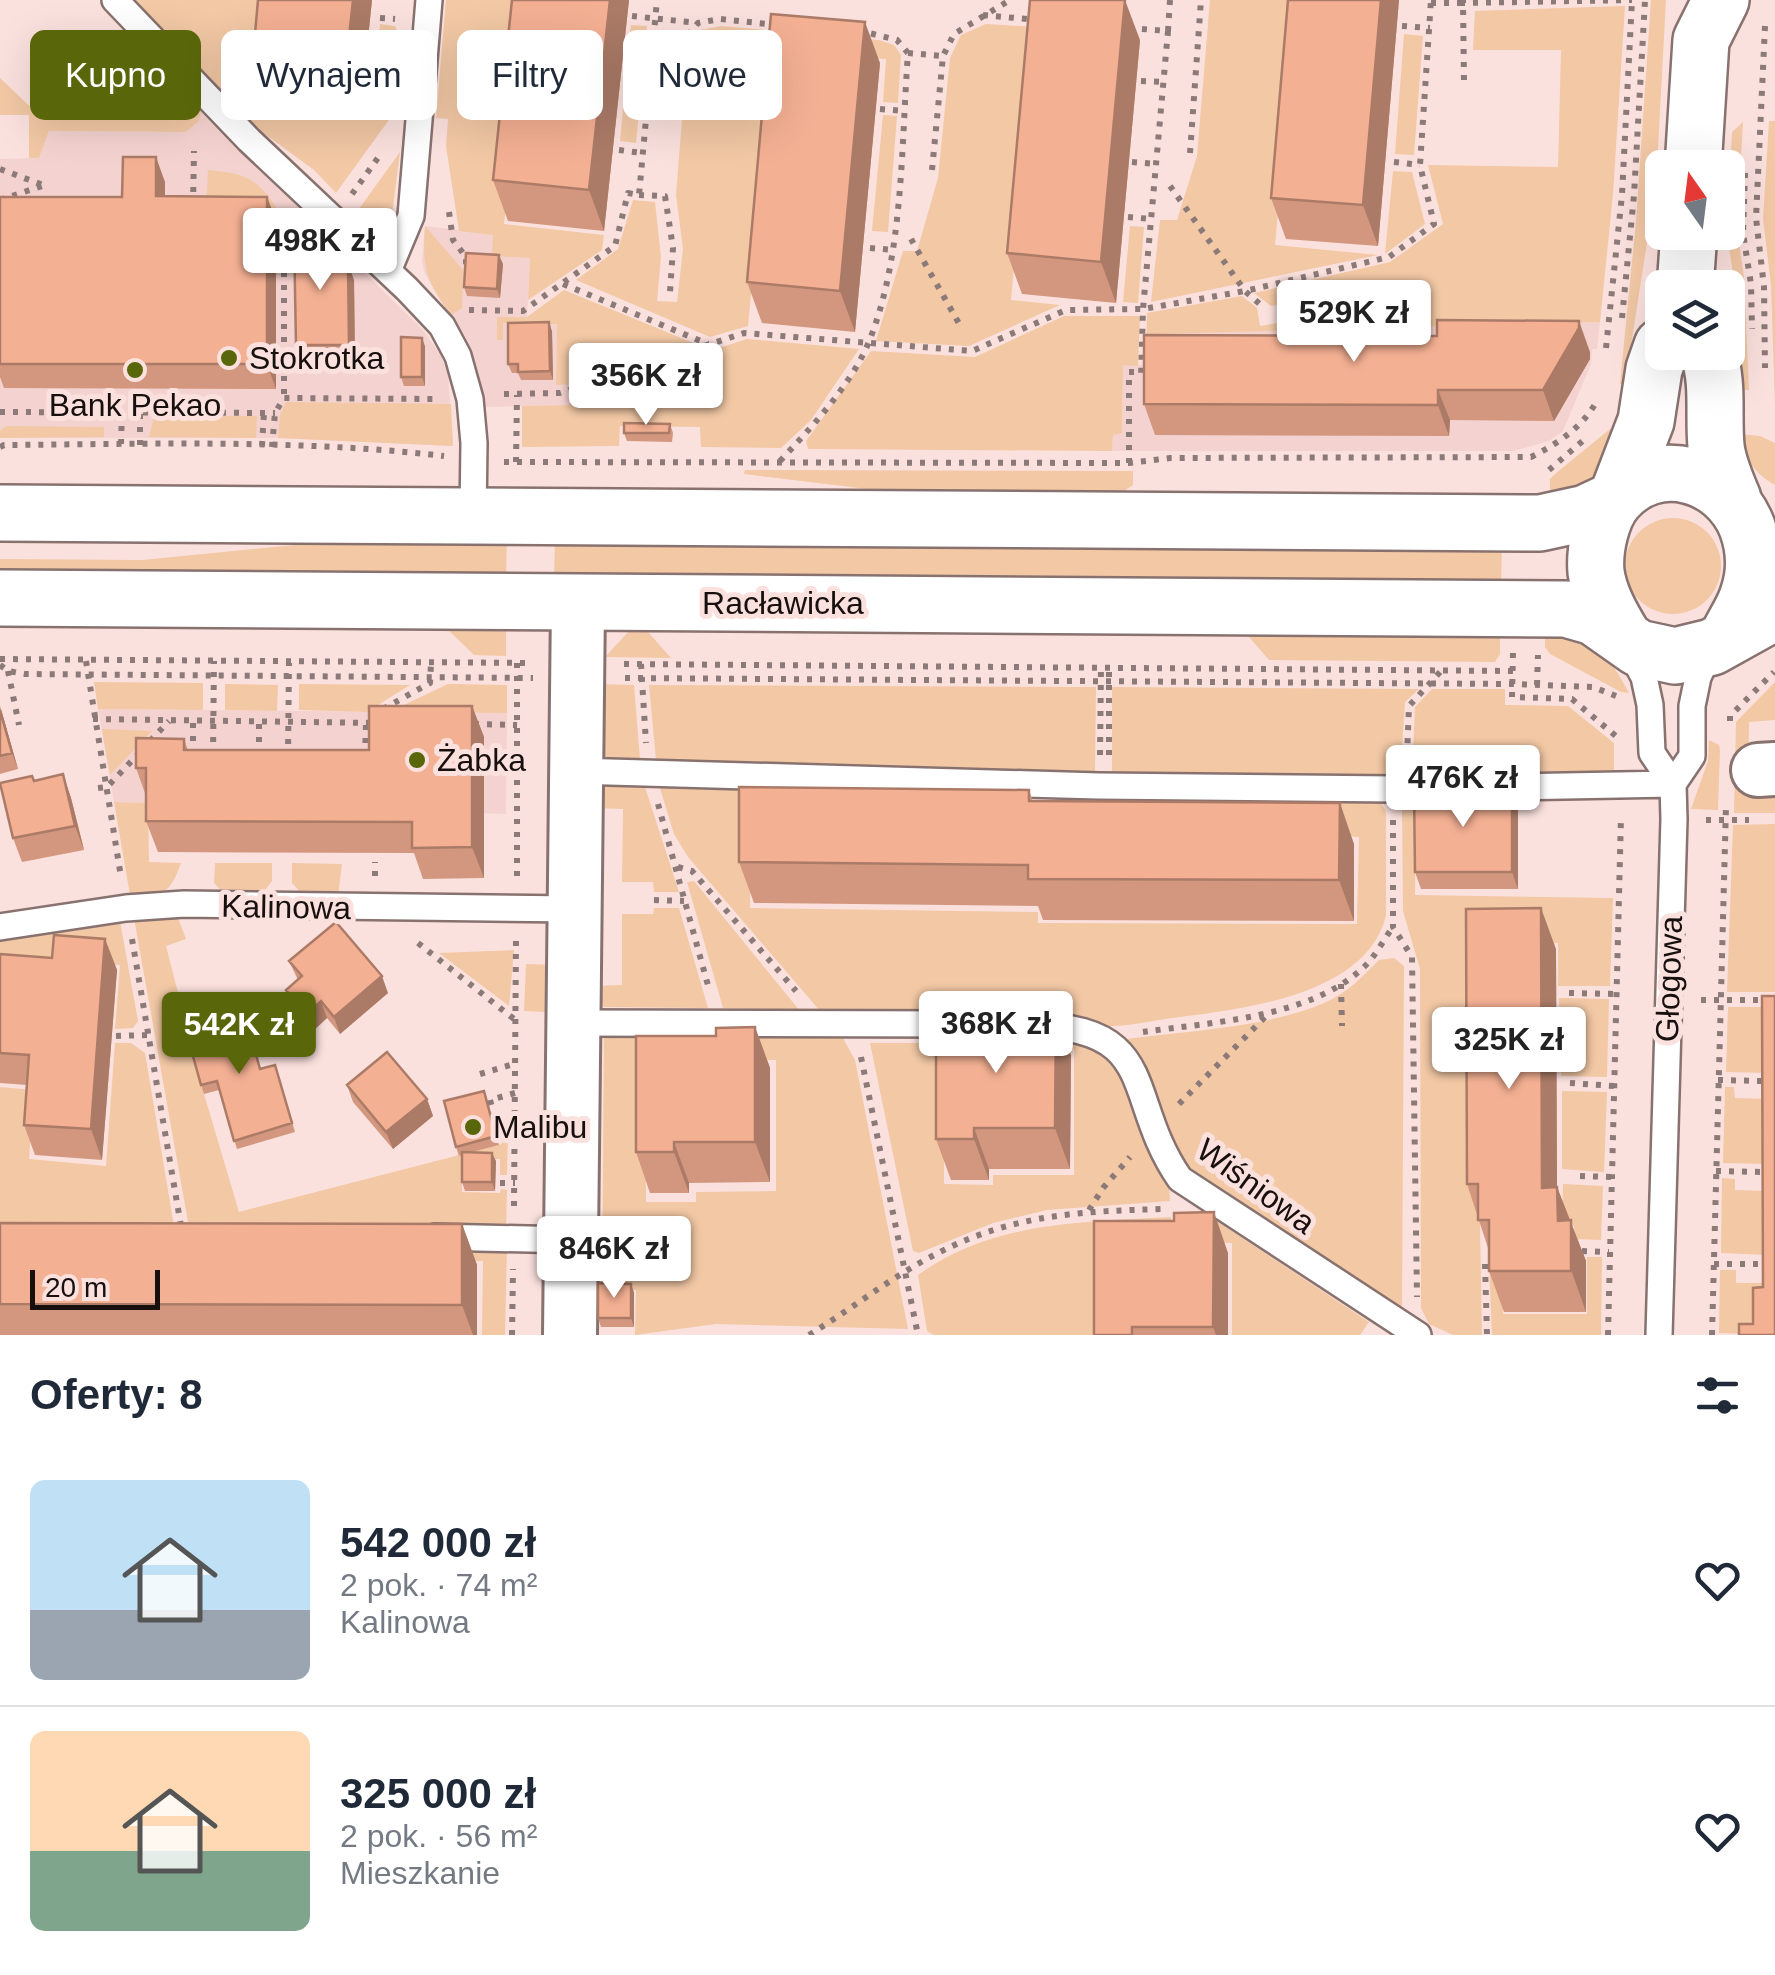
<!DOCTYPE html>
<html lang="pl">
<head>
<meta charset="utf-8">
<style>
	:root { --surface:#fff; --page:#f6f6f7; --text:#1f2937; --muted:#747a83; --line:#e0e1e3; --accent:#59660a }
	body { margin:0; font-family:Helvetica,sans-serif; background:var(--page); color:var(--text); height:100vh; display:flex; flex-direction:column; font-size:38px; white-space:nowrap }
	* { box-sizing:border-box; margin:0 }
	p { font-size:32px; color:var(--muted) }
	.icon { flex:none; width:55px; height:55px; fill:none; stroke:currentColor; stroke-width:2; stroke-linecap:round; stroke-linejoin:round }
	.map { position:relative; height:1335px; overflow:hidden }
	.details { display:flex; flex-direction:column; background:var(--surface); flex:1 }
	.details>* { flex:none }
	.top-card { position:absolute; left:30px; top:30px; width:1000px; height:90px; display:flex; gap:20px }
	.needle { width:65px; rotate:346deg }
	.tools { position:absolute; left:1645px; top:150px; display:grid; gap:20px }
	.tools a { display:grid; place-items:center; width:100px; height:100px; border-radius:15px; background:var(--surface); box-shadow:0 10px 40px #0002; font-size:50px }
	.scale { position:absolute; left:30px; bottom:25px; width:130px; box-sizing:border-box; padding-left:10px; border:5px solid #18100f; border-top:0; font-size:28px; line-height:35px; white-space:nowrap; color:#18100f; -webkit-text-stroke:8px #fbe1de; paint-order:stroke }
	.price { position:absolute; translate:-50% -85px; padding:0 22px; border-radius:10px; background:#fff; color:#222; font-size:32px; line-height:65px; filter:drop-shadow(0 2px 5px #0008) }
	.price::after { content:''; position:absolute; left:50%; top:60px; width:30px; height:22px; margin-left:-15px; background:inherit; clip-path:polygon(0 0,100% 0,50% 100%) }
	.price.current { background:var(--accent); color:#fff }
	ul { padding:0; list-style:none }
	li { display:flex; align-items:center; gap:30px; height:250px; padding:0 30px }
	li+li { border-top:2px solid var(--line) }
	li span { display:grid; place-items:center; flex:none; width:280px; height:200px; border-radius:15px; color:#555 }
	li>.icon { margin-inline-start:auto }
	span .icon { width:120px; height:120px; fill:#fffc; stroke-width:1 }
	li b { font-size:42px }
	h2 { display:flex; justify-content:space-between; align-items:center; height:120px; padding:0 30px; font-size:42px }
	.chip { padding:0 35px; border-radius:15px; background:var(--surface); box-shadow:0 10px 40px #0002; font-size:35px; line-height:90px }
	.chip.current { background:var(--accent); color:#fff }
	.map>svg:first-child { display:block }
</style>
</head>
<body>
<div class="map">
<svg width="1775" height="1335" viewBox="0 0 1775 1335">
	<rect width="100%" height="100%" fill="#fbe1de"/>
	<path fill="#f4d2cf" d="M201,112L422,329L440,354L448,375L453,446L278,438H0V159L39,158L49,131L186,132L199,121Z
		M425,226L493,234L530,258L527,317L503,323L557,324L556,384H571L576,393L569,405L484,407L472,353L425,274L422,260Z
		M1600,322L1597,349H1592L1591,364L1563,431L1549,441L1513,451H1112L1113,434L1122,433L1123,365H1155L1156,334Z
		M98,709L507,713L506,814L114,802Z"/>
	<path fill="#f2c8a5" d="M134,0H270L261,105L372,115L380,24L395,26L398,32L391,117L336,193L314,170L262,132Z
		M446,0H528L504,224L604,235L602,250L528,300L530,258L492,256L493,235L459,231L446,146L448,119L436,118Z
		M1210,0H1297L1275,245L1378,255L1151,302L1160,220H1177L1197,156Z
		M1651,0H1666L1656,185L1625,384H1620L1636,221Z
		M1625,6L1613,194L1600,322L1157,334L1146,365L1147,313L1242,296L1257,308L1260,326L1284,322L1282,304L1271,306L1254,293L1390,262L1443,224L1428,165L1558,167L1561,50H1473L1475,11Z
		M986,24L1036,27L1011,300L1060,305L969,346L876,341L903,251H917L938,178L950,58L961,35Z
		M631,25L647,26L636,143L620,141Z
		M721,26L879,40L894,45L901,55L898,103L883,102L886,59L775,51L748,326L710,337L576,280L618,249L633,200L655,202L661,257L657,301L677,302L683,249L676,195L688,43L700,30Z
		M125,28L197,104L201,112L199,121L186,132L49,131L39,158H29V115H0V78L39,115Z
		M1404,34L1423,36L1414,155L1395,154Z
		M883,115L897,116L888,232L872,231Z
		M1769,121H1775V405L1771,285L1763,219Z
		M1743,122L1737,229L1744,277L1749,390H1739L1736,292L1727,236L1732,132Z
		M400,152L392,215L376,224L356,213Z
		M208,170C243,173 258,178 277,209L206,208Z
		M1393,171L1412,172L1425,224L1385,254Z
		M425,226L463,270L462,308L451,315C426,280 422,269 425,226Z
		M1130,226L1144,227L1138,303L1123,302Z
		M564,290L696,344L571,384L556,385L557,324L503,323V340H497V317H527Z
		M1064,316H1140L1138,366L1123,365L1122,433L1113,435L1112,451L808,449L806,441L871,351L975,357Z
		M747,339L859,349L811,420L781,448L701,447L700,427L620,426L619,446L522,447V406L569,405L576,393Z
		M286,402L451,404L453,446L278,438L280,415Z
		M154,416H257L256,438L149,437Z
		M6,426L104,427V437L0,438V431Z
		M1610,429H1619C1599,477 1601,479 1550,496V479L1555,474Z
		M1740,434L1760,436L1775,443V485C1755,474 1743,457 1740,434Z
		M745,470L1133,471V485L1118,495H917L744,474Z
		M1625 566a48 48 0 1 1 96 0a48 48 0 1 1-96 0Z
		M507,538L506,576L0,574V559L142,560L355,539Z
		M555,540L1502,546L1501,583L554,578Z
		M441,623L506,624V656L474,655Z
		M641,624L671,658L605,657L630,630Z
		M1242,629L1500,632V654L1495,662L1269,660Z
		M1545,632C1592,639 1607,651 1629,693L1621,692L1550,654L1545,647Z
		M94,682L203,683V710L98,709Z
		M1775,682V720L1749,722L1748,791L1775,789V813H1734L1736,722Z
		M225,684L278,685L277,711L225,710Z
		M299,684L410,685L367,712L299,710Z
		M448,684L507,685V713L389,712Z
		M596,684L634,685L640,759H615L598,754Z
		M649,685L1096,687L1095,773L656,760Z
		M1112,687L1419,689L1405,702L1400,778L1112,775Z
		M1432,689H1505V705L1568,706L1614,743V771L1412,777L1415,707Z
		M102,729L152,731L110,775Z
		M1709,740L1719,745L1720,750L1718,810L1691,809L1708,761Z
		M610,783L644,784L679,892H654L653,882H622L623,809L595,808L599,788Z
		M659,785L804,790L751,825L750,908L1038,912V923L1357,924L1359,837L1333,835L1334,802H1380L1386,811V916C1365,997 1241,1009 1173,1018C1154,1020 1131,1026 1112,1026C1095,1026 1076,1015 1059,1012L820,1011L688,857L674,834Z
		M114,802L148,803L149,862L181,863C170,894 163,897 130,895Z
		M1402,806L1416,807L1415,895L1613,898L1610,986H1558V943L1475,944L1482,1335H1453L1429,1324L1421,1308L1420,969L1403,911Z
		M1775,824V992H1727L1733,825Z
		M215,863H272V881L262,894H224L214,883Z
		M292,863L342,864L338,896L303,895L292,883Z
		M694,881L800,1011L723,1008L687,882Z
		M654,908H679L708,1008L605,1007L595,1003V986L622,985V914H653Z
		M167,916L178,918L186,939L166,946L204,1094L239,1212L502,1144L500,1136L508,1134L507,1175H500V1159H463L462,1192L500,1193L501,1189L507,1190L506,1229L188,1222L134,918Z
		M120,921L138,1021L133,1028L115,1029L120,965L60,960L0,979V937Z
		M514,950L509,1006L439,953Z
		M1394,958L1404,966L1402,1312L1184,1165L1148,1074L1126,1039C1186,1031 1270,1027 1324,1003C1347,993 1362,977 1379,960Z
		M526,964L557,965L556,1000L545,1012L524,1011Z
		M1559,998L1609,999L1607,1077L1561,1076Z
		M1728,1007H1775L1768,1073L1726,1072Z
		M604,1031L707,1032L645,1071L646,1202H696V1192L776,1191V1060L731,1059L732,1033L843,1038L855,1060L908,1329L716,1324L635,1335L636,1290H602Z
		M1059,1037L1090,1044L1120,1070L1156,1168L1169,1186L1170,1201L1047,1210L993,1223L919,1253L913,1251L870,1043H998L944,1057V1184L993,1185V1175H1074V1049L1026,1048Z
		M115,1043H131L145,1053L174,1226L0,1225V1087L34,1090L29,1159L106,1166Z
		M1725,1087H1734L1735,1098L1767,1099V1164L1723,1163Z
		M1562,1091L1607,1092L1604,1172L1562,1169Z
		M1722,1178L1735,1179V1190L1768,1191L1767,1255L1721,1253Z
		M1563,1184L1603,1186L1601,1240L1575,1239L1574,1226L1562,1225Z
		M1171,1217L1170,1258L1103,1335H934L927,1331L918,1275C992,1221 1083,1222 1171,1217Z
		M1212,1218L1369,1322L1360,1335H1232V1243L1190,1242Z
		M443,1246L507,1247L505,1335H482L483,1261L443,1260Z
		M1587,1257H1602L1601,1335H1492L1489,1265H1502L1503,1314H1587Z
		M1720,1270H1736V1283H1769L1768,1314H1752L1751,1334L1719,1333Z"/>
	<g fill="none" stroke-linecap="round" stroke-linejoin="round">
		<g stroke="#88726f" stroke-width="30">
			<path id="service" d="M115,0L249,140L407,289L442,326L458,356L470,399L474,443L473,517
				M388,271L411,216L429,0
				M1629,649L1644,677L1650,705L1652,753L1673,784L1674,819L1659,1335
				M575,771L1099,786L1394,789L1673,784
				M1673,784L1692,756V706L1698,677L1711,649
				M0,927L126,908L184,904L575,909
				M574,1023L969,1024
				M1029,1025C1162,1027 1123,1097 1180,1179L1418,1335
				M435,1237L571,1240"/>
		</g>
		<g stroke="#88726f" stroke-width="58">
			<path id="minor" d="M1758,770L1775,769
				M570,1335L578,603"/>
		</g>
		<g stroke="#88726f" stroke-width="60">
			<path id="tertiary" d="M1693,168L1701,40L1721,0
				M1685,288L1689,232
				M1708,352C1719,382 1713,415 1716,446C1718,465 1726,482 1733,499
				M1616,499L1646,421L1654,369L1662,346
				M0,513L1540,523L1586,513L1616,499
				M0,598L1566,609L1594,617L1638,648L1675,656L1712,647L1775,612
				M1623,636C1611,616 1599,595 1596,572C1594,550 1601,516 1616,499C1656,453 1726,473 1747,527C1755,549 1756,572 1748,595C1744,609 1734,623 1728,636"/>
		</g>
		<path stroke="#8c7a78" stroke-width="6" stroke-dasharray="5 8" stroke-linecap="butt" d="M1463,0V3L1632,0
			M1431,3H1463L1464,81
			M983,15L1037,20
			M632,16L698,23
			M380,18L395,19
			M1402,26L1430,28
			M1765,26L1756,218L1764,287L1765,368
			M1129,28L1168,31L1143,309L1141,378
			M1168,31L1170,0
			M908,53L943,56
			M680,59L683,41L698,23L720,19L777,25
			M1141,81L1163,82
			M880,109L904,111
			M619,150L642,153
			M1190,153L1201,0
			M1132,162L1156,164
			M1394,162L1420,165
			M0,169L43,185
			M932,170L943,56L954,34L1010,0
			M1745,173L1743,233L1751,284L1752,329
			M1170,186L1245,291L1263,307
			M352,194L380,155
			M639,195L665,196L673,248L670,292
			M0,200L42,186
			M193,205L194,151
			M449,212L453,240L466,257V265
			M1128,217L1151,219
			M284,220V398
			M911,239L961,327
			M870,248L894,250
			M563,284L708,344
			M469,310L523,311L615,246L628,193L639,195L657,0
			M1622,318L1634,195L1645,0
			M1606,348L1622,195L1632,0
			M504,394L560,393L744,333L972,351L1066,310L1143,309L1245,291L1389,257L1434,224L1420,165L1431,0
			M0,412L275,413
			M121,444L122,413
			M140,445V413
			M262,446L264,412
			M0,447L4,445C149,444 299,439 444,456
			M272,447L275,413L284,398L437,399
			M780,461C811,428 850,386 868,344C904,257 901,146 908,53L897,40L865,32
			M504,462L1129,463L1170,458L1531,457C1559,443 1583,427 1598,399
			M516,462L517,395
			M1129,463V372H1141
			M1549,470L1585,439
			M1513,653L1512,697L1572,699L1617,737
			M0,659L532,663
			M86,661L121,877
			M624,664L1513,671
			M641,664L646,743
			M0,665L8,671L25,674L533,678
			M8,671L19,725
			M625,678L1513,684L1593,687L1616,696
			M1537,685L1538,655
			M383,709L430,683L431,663
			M93,719L377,723
			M1730,721V716L1774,672
			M474,724L517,725
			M150,741L169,721
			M193,754V720
			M213,755L214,661
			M259,755V721
			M1100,755L1101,666
			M1109,755V666
			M365,756L366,723L369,720
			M1407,756L1409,706L1441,671
			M288,757L289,663
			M98,788L107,787L142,750
			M658,804L709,989
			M1393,820V927L1412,957L1417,1297
			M1706,820H1749
			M678,867L692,871L796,991
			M375,876V862
			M517,876V663
			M654,900L684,901
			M132,939L182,1232
			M418,943L514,1019
			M1341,984L1342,1026
			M1569,993L1616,994
			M1701,1000H1775
			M1143,1032C1212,1022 1313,1018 1366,965C1376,955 1384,939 1393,927
			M116,1036L150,1035
			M861,1057L918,1335
			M480,1074L517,1063
			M1718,1080L1762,1081
			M1570,1083L1614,1086
			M515,1093L490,1100L499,1133L515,1129
			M1179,1104L1269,1013
			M1716,1171L1762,1172
			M1580,1176L1611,1177
			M500,1183H515
			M514,1206L516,939
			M1089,1210L1103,1188L1130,1157
			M1582,1251L1609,1252
			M1485,1264L1487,1335
			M1714,1264H1761
			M512,1335L513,1269
			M809,1335C853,1308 894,1275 940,1252C1014,1214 1084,1211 1165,1209
			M1608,1335L1621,816
			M1712,1335L1726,806"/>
		<use href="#service" stroke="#fff" stroke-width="25"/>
		<use href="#minor" stroke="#fff" stroke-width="52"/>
		<use href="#tertiary" stroke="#fff" stroke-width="55"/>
	</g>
	<path fill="#d2977e" d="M258,0H372L361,106L268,97L253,56Z
		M512,0H629L604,231L508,221L493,180Z
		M1288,0H1399L1378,246L1286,239L1271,198Z
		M1140,40L1116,303L1022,294L1007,253Z
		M880,63L855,332L762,323L747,282Z
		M165,182V196L267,197L276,221V389L4,388L0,377V197H122Z
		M503,264L500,298L467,296L464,287Z
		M354,280L355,362H302L296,345Z
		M552,331L553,380H521L518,373H512L508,364Z
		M1437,336L1590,352V359L1554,421L1450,420L1449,436L1155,435L1144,404Z
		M425,346V386H404L401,377Z
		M670,424L673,433L672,442L627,441L624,433Z
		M0,706L18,769L0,774Z
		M472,706L484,737V878L423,879L414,853L158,852L146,821V796L136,768L184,739L188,750H369Z
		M63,774L71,798L84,850L22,862L13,838L34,781Z
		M1029,790L1033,802L1354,844V921L1043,920L1038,906L754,903L739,862Z
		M1518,804V889H1421L1415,872Z
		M105,939L117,970L102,1160L35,1155L24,1125L27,1085L0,1083V954L52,958Z
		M1556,949L1557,1187L1586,1261V1312H1504L1489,1271V1251L1467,1184Z
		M289,961L388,993L340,1034L327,1018L313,1031L292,1007L286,990L298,980Z
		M755,1027L770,1068V1182L689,1183V1193H650L636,1152L716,1036Z
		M1071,1055L1070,1169H989V1180H951L936,1139Z
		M261,1069L278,1073L295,1132L237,1149L219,1090L204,1094L201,1085Z
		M347,1085L427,1099L433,1116L393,1149L353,1102Z
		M484,1091L499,1145L472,1152L496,1161L495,1191H465L462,1182V1155L459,1156L456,1147Z
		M0,1223L462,1224L477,1265V1335H0Z
		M1228,1253V1335H1094Z
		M631,1284L634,1293V1327H601L598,1318Z"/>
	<path fill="#ab7b67" d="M353,0H372L361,106L346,65Z
		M610,0H629L604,231L589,190Z
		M1125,0L1140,40L1116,303L1101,262Z
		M1381,0H1399L1378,246L1363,205Z
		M865,22L880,63L855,332L840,291Z
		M156,157L165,182V221L156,196Z
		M267,197L276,221V389L267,364Z
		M499,255L503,264L500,298L497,289Z
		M348,263L354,280L355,362L349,345Z
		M1579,321L1590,352V359L1554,421L1543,390Z
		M549,322L552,331L553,380L550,371Z
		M422,338L425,346V386L422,377Z
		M1438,390L1450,420L1449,436L1438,405Z
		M0,706L18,769L12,753Z
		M472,706L484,737V878L472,847Z
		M63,774L71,798L84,850L75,826Z
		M1512,787L1518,804V889L1512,872Z
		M1340,803L1354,844V921L1339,880Z
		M1541,908L1556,949L1557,1187L1586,1261V1312L1542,1188Z
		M105,939L117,970L102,1160L91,1129Z
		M382,976L388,993L340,1034L334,1017Z
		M321,1001L327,1018L313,1031L307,1014Z
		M1056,1014L1071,1055L1070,1169L1055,1128Z
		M755,1027L770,1068V1182L755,1142Z
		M427,1099L433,1116L393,1149L386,1132Z
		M974,1128L989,1169V1180L974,1139Z
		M674,1142L689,1183V1193L674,1152Z
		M492,1153L496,1161L495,1191L492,1182Z
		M1214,1212L1228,1253V1335H1216L1213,1327Z
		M462,1224L477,1265V1335H473L462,1305Z
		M631,1284L634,1293V1327L631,1318Z"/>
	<path fill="#f4b093" stroke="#ab7b67" stroke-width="2.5" d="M258,0H353L346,65L253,56Z
		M512,0H610L589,190L493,180Z
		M1030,0H1125L1101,262L1007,253Z
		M1288,0H1381L1363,205L1271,198Z
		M771,14L865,22L840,291L747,282Z
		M123,157H156V196L267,197V364H0V197H122Z
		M309,229L348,263L349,345H296L294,235Z
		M466,253L499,255L497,289L464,287Z
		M1437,320L1579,321V328L1543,390H1438V405L1144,404V335L1437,336Z
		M549,322L550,371L518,372V364H508V323Z
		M401,337L422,338V377H401Z
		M624,423L670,424L669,433H624Z
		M369,706H472V847L412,848V822L146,821V768H136V738L184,739V750H369Z
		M0,710L12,753L0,756Z
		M63,774L75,826L13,838L0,783L32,776L34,781Z
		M739,787L1029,790V801L1340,803L1339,880L1028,879V865L739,862Z
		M1512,787V872H1415L1414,788Z
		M1541,908L1542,1188L1557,1187L1558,1221L1571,1220V1271H1489V1220H1478V1184H1467L1466,909Z
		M336,922L382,976L334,1017L321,1001L307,1014L286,990L302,976L289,961Z
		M54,935L105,939L91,1129L24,1125L29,1055L0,1053V954L52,958Z
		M1762,996H1775V1335H1739V1324H1753V1288L1763,1287Z
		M1017,1014H1056L1055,1128H974V1139H936V1023H1017Z
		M245,1015L260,1069L275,1065L292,1123L234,1141L217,1081L201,1085L186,1031Z
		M755,1027V1142H674V1152H636V1036H716V1028Z
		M387,1052L427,1099L386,1132L347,1085Z
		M484,1091L496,1136L456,1147L444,1101Z
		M462,1152L492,1153V1182H462Z
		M1214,1212L1213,1327H1132V1335H1094V1221H1174V1213Z
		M0,1223L462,1224V1305L0,1304Z
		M598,1283L631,1284V1318H598Z"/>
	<g fill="#59660a" stroke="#fbe1de" stroke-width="4">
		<circle cx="229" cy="358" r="10"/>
		<circle cx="135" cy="370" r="10"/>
		<circle cx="417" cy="760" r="10"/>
		<circle cx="473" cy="1127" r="10"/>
	</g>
	<g text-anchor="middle" stroke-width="10" stroke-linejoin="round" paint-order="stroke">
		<g font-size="32" fill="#18100f" stroke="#fbe1de" text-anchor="start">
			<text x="249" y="369">Stokrotka</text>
			<text x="135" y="416" text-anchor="middle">Bank Pekao</text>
			<text x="437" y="771">Żabka</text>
			<text x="493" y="1138">Malibu</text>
		</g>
		<g font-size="32" fill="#18100f" stroke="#fbe1de">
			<text x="783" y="614">Racławicka</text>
			<text transform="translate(286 907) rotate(1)" y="11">Kalinowa</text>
			<text transform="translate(1669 979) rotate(-88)" y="11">Głogowa</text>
			<text transform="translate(1256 1186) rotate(36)" y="11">Wiśniowa</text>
		</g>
	</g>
</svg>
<div class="tools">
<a><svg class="needle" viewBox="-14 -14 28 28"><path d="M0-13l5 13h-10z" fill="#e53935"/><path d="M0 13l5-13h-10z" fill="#747a83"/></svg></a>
<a><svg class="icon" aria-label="layers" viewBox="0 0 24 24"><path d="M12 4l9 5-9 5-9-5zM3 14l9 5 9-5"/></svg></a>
</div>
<div class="scale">20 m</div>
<b class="price" style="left:320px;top:293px">498K zł</b>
<b class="price" style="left:1354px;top:365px">529K zł</b>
<b class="price" style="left:646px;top:428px">356K zł</b>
<b class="price" style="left:1463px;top:830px">476K zł</b>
<b class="price" style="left:996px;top:1076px">368K zł</b>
<b class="price current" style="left:239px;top:1077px">542K zł</b>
<b class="price" style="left:1509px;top:1092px">325K zł</b>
<b class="price" style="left:614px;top:1301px">846K zł</b>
<div class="top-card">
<a class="chip current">Kupno</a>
<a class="chip">Wynajem</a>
<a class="chip">Filtry</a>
<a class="chip">Nowe</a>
</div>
</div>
<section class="details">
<h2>Oferty: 8<svg class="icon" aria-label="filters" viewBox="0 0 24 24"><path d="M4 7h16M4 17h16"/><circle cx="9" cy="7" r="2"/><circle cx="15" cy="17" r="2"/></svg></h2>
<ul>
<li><span style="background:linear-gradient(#bfe0f5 65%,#9aa5b1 0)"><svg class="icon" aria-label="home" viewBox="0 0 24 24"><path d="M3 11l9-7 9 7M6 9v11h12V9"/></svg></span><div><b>542 000 zł</b><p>2 pok. · 74 m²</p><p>Kalinowa</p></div><svg class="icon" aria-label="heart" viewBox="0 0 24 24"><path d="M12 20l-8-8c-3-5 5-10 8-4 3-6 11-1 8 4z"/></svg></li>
<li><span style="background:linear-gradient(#ffd9b3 60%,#7fa58c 0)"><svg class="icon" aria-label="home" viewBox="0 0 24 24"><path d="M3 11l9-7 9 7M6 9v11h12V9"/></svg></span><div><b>325 000 zł</b><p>2 pok. · 56 m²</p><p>Mieszkanie</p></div><svg class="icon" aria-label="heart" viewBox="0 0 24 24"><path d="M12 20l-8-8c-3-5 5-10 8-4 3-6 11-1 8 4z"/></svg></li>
</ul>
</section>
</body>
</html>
